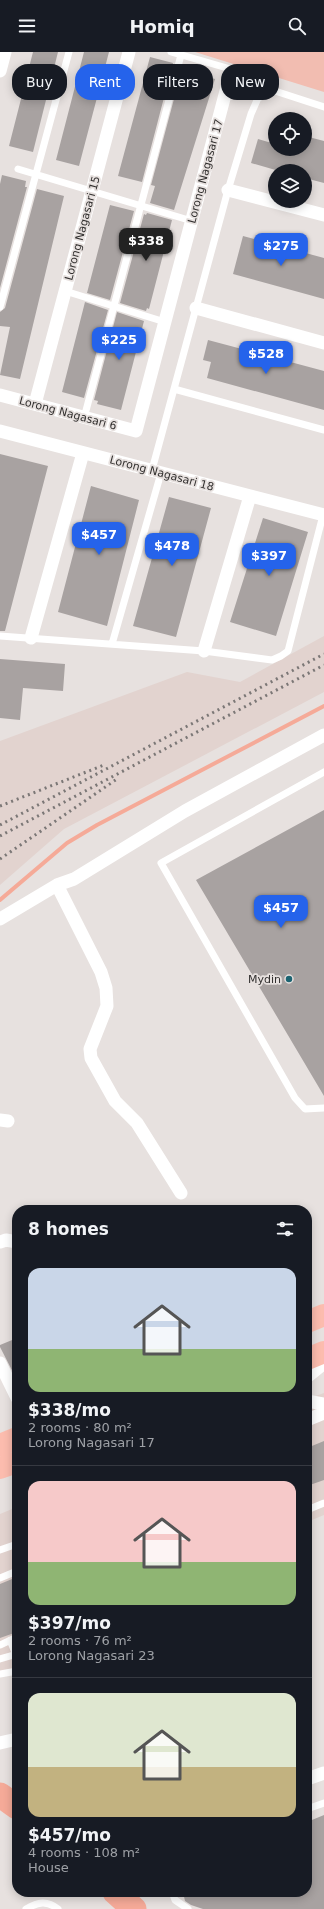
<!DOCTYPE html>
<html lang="en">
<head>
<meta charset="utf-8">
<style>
	:root { --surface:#171b24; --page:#20242c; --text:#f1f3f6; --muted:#9ea1a6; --line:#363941; --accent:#2563eb }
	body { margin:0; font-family:"DejaVu Sans",sans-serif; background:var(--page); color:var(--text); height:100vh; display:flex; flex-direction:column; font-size:15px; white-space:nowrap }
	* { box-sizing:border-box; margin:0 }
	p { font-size:13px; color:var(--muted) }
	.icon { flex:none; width:22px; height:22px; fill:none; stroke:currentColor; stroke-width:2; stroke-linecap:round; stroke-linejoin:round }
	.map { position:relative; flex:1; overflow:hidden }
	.panel { position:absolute; left:12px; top:1153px; width:300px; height:692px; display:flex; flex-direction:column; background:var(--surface); border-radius:16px; box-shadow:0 2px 10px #0003 }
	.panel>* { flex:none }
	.guide { position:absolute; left:12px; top:12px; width:300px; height:36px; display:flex; gap:8px }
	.controls { position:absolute; left:268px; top:60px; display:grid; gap:8px }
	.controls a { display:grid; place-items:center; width:44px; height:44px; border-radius:50%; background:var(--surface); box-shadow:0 2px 10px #0003; font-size:20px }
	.price { position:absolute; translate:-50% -34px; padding:0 9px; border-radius:8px; background:var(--accent); color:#fff; font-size:13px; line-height:26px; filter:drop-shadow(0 1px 2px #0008) }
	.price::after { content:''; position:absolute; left:50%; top:24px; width:12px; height:9px; margin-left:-6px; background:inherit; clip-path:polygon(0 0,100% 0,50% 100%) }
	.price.active { background:#222; color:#fff }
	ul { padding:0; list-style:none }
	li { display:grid; align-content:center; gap:8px; height:212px; padding:0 16px }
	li+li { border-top:1px solid var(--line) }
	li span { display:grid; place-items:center; height:124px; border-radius:12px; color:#555 }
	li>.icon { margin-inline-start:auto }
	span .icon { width:72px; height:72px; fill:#fffc; stroke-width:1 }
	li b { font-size:17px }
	h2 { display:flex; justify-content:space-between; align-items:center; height:48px; padding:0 16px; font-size:17px }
	.tag { padding:0 14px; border-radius:16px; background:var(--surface); box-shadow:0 2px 10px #0003; font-size:14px; line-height:36px }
	.tag.active { background:var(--accent); color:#fff }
	header { display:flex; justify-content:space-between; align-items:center; height:52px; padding:0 16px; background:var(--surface); font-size:18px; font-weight:600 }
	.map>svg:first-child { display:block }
</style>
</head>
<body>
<header><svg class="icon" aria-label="menu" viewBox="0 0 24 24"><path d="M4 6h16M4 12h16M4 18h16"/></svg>Homiq<svg class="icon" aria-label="search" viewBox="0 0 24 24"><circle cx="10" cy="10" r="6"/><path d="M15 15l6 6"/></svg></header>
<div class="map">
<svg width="324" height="1857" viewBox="0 0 324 1857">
	<rect width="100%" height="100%" fill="#e7e1df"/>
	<path fill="#e2d3cf" d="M324,584V640L64,777L0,833V689L187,620L240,630Z
		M324,1341V1463L307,1470V1347Z
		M17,1455V1620L0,1625V1462Z"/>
	<path fill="#f2bdb1" d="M195,0H324V40Z"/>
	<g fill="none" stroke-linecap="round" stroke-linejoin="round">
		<path stroke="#f5aa98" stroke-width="4" d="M0,848L67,791L97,773L324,654"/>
		<path stroke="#f5aa98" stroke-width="25" d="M0,1743L17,1755
			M115,1840L134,1857"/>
	</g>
	<path fill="#a8a2a1" d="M33,0H58L33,100L9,94Z
		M84,0H109L79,114L56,108Z
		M150,5L173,11L142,130L118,124Z
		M182,17L215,27L174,158L150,151L155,134L151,133Z
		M305,84L324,89V131L305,126V119H279L251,111L258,87L275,92V97H305Z
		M2,123L26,129L25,135H27L0,236V132Z
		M37,137L64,144L20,327L0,323L10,275L0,274V260L5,256Z
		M110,153L134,159L110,248L87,241Z
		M147,161L172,168L149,257L147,256L146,259L120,251L144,162L146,163Z
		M243,184L324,206V247L233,222Z
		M85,250L108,258L84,346L62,340Z
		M117,260L144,269L121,358L97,352L98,349L94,348Z
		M208,288L324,319V358L207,326L211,310L203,308Z
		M0,402L48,414L5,579H0Z
		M91,434L139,448L107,574L58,560Z
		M169,445L211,456L176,585L133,574Z
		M263,466L308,480L276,584L230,570Z
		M0,607L65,612L63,639L23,636L20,668L0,666Z
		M324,758V1044L196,828Z
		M17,1286V1328L0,1295V1293Z
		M324,1389V1428L307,1434V1396Z
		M17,1525V1580L0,1586V1532Z
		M324,1763V1857H203L191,1853L185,1849L183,1840H307V1770Z"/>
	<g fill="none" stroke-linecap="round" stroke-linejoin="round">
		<path stroke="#fff" stroke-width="7" d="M171,0L227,16L231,20
			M18,117L192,169
			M65,239L165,270
			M0,255L69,0
			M174,337L324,378
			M84,366L181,3
			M152,418L228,138L251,62L258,46L275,39L324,55
			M0,584L204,599L272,608L281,604L288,599L323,463
			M112,592L161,421
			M324,720L161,811L295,1046L305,1057L324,1056
			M307,1458L324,1451
			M0,1498L17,1492
			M0,1526L17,1519
			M10,1588L16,1603
			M0,1593L17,1585
			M0,1607L17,1602
			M0,1622L17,1619
			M307,1757L324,1751
			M172,1840L175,1848L188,1857
			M26,1857C38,1850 47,1848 58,1857"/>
		<path stroke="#fff" stroke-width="13" d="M0,19L5,0
			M228,138L324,163
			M196,256L324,291
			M0,343L136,379L231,20
			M35,352L129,0
			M0,379L324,463
			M31,586L83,401
			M204,599L250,444
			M57,833L101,920L106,936L107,954L90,997L91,1006L115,1049L137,1071L181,1141
			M0,867L57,833L74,827L185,759L324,683
			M0,1068L8,1069
			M0,1190L6,1188L17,1190
			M0,1311L17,1346
			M307,1325L324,1311
			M307,1349L324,1352
			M307,1368L324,1361
			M0,1691L17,1687
			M307,1727L324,1721"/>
		<path stroke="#fcbcae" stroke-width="22" d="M307,1270L324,1263
			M307,1307L324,1300
			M0,1393L17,1386
			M0,1416L17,1410"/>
		<path stroke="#7b7776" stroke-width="3" stroke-dasharray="2 4" stroke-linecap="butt" d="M0,754L104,713
			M0,773L324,602
			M0,784L324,613
			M0,807L117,727"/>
	</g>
	<circle fill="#1c6472" stroke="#e7e1df" stroke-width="1.5" cx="289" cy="927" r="4"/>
	<g text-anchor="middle" stroke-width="3.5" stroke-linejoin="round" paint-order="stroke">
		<g font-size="11" fill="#32302f" stroke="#e7e1df">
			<text transform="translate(205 119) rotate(-75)" y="4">Lorong Nagasari 17</text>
			<text transform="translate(82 176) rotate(-75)" y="4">Lorong Nagasari 15</text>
			<text transform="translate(68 361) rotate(15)" y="4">Lorong Nagasari 6</text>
			<text transform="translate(162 421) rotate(15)" y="4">Lorong Nagasari 18</text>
		</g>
		<g font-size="11" fill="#32302f" stroke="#e7e1df" text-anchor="end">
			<text x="281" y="931">Mydin</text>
		</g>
	</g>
</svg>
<div class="controls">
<a><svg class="icon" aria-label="locate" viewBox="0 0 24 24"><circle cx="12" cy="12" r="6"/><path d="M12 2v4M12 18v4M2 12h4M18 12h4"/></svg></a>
<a><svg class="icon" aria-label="layers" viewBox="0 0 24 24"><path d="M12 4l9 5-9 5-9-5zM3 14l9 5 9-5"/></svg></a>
</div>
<b class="price active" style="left:146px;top:210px">$338</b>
<b class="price" style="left:281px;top:215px">$275</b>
<b class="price" style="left:119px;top:309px">$225</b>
<b class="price" style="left:266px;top:323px">$528</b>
<b class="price" style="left:99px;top:504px">$457</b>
<b class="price" style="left:172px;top:515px">$478</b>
<b class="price" style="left:269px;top:525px">$397</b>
<b class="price" style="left:281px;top:877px">$457</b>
<div class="guide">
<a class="tag">Buy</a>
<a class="tag active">Rent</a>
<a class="tag">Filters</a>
<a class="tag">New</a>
</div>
<section class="panel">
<h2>8 homes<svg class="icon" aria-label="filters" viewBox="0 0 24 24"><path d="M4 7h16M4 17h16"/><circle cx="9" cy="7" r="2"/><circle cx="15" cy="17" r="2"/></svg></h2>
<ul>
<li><span style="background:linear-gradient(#c9d6e8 65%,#8fb573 0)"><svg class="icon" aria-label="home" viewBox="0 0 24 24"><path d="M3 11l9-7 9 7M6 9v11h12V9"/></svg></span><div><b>$338/mo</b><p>2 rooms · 80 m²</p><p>Lorong Nagasari 17</p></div></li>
<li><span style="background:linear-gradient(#f6c9c9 65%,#8fb573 0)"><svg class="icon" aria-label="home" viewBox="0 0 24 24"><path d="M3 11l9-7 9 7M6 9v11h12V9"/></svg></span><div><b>$397/mo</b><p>2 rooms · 76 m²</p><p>Lorong Nagasari 23</p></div></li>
<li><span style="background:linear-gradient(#dfe7d0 60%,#c2b280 0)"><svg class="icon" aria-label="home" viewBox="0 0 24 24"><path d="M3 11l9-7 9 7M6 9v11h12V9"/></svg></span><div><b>$457/mo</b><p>4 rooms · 108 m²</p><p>House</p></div></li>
</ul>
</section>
</div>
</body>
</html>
